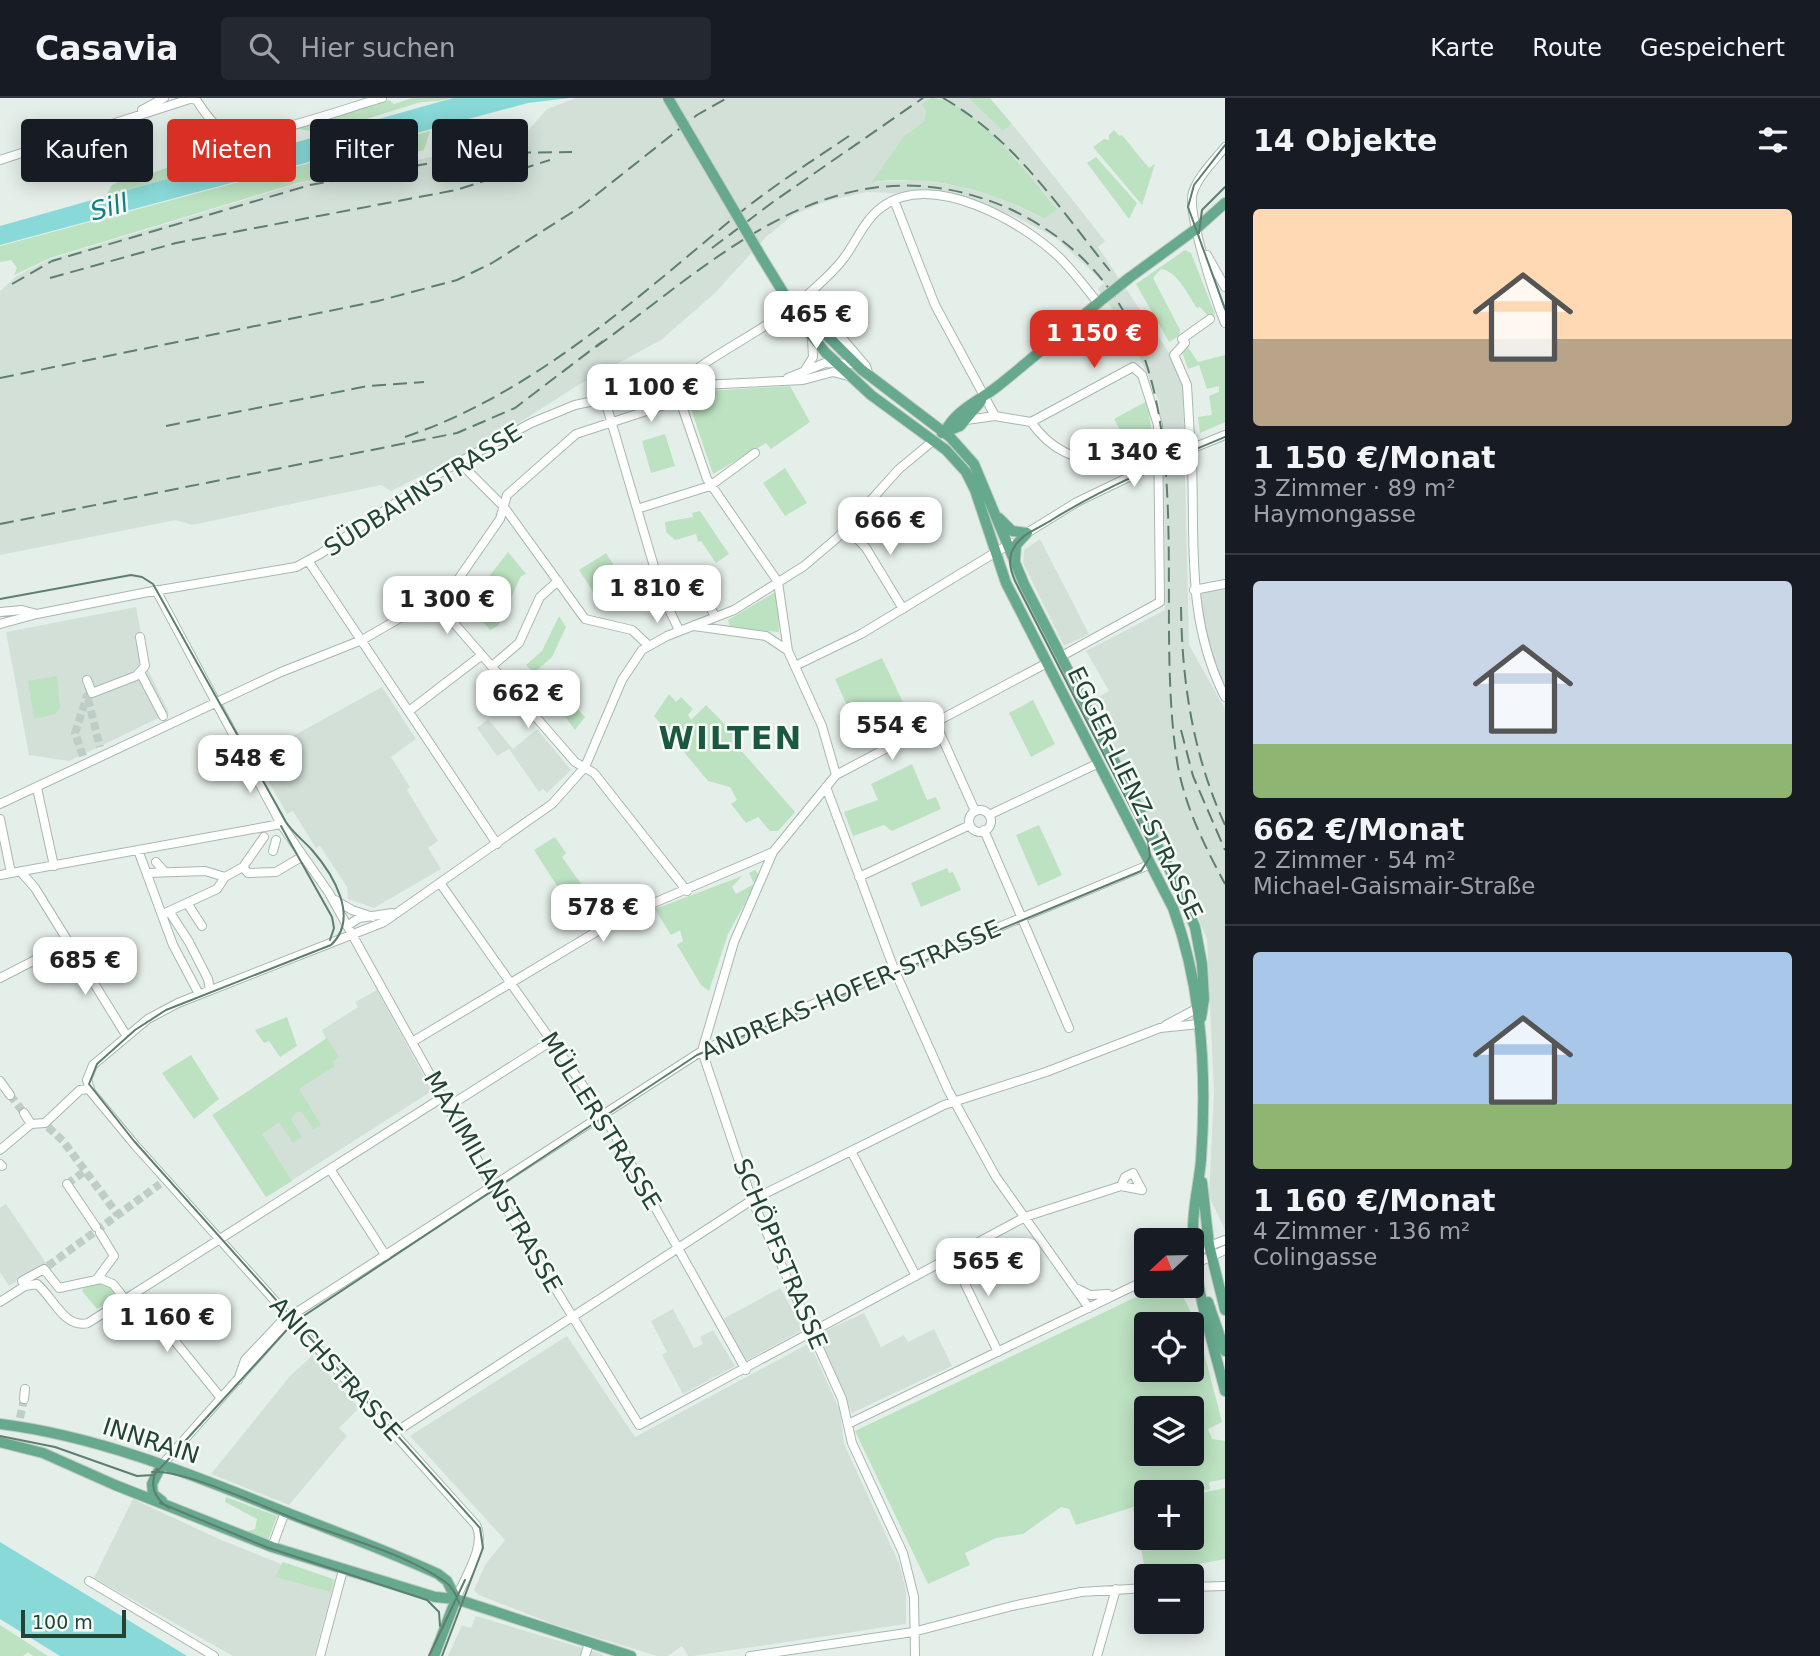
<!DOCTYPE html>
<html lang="de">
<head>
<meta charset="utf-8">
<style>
	:root { --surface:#171b24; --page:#242831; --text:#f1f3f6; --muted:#9ea1a6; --line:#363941; --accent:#d93025 }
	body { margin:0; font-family:"DejaVu Sans",sans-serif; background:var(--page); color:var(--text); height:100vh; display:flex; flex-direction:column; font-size:26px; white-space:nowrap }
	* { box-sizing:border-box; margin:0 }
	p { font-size:23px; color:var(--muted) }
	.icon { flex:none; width:38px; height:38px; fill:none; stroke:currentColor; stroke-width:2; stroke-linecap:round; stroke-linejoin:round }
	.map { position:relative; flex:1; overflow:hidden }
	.sheet { display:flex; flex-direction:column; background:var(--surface); width:595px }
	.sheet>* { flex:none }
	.banner { position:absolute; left:21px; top:21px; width:665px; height:63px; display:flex; gap:14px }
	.needle { width:46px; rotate:248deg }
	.buttons { position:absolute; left:1134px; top:1130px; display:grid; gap:14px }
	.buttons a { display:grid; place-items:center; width:70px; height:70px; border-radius:7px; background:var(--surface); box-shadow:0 4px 18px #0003; font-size:35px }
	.scale { position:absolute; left:21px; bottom:18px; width:105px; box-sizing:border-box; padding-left:7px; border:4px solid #224435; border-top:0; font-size:19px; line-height:24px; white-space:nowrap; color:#224435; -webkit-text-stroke:5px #f6fbf8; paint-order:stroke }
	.price { position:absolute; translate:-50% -60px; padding:0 16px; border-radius:14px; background:#fff; color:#222; font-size:23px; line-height:46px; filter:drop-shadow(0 2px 4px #0008) }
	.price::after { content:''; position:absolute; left:50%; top:42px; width:21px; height:16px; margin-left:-10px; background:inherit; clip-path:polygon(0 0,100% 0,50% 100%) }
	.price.selected { background:var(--accent); color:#fff }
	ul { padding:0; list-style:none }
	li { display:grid; align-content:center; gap:14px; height:371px; padding:0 28px }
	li+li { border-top:2px solid var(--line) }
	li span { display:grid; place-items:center; height:217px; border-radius:7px; color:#555 }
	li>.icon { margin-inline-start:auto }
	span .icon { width:126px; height:126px; fill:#fffc; stroke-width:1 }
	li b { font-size:30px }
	h2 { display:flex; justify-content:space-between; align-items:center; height:84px; padding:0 28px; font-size:30px }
	.tag { padding:0 24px; border-radius:7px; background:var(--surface); box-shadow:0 4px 18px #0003; font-size:24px; line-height:63px }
	.tag.selected { background:var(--accent); color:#fff }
	header { display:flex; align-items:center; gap:42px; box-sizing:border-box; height:98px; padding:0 35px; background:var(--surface); border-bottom:2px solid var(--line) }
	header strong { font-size:33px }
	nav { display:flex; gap:38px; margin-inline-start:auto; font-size:24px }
	.search { width:490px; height:63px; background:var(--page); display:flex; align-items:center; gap:18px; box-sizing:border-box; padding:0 24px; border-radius:7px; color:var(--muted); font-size:26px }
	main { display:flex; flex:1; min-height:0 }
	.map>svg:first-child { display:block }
</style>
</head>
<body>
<header>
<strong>Casavia</strong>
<div class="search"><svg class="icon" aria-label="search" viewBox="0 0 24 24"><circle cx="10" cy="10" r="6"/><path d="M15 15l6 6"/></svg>Hier suchen</div>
<nav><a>Karte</a><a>Route</a><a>Gespeichert</a></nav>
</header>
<main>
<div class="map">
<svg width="1225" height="1558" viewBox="0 0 1225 1558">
	<rect width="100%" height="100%" fill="#e5efe9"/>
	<path fill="#d3e0d8" d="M576,0H931L923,6L926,13L924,23L903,39L873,84L916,82L954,87L996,98L1044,121L1057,110L1018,63L978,24L939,0H968L1003,33L1012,26L1041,62L1105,143L1098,149L1169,255L1183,290L1189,547L1225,611V1132L1209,1098L1214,994L1207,841L1180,775L1184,770L1172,754L1171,741L1167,733L1159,736L1090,604L1109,593L1086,553L1165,512L1164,376L1159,303L1128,233L1098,191L1104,185L1056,140L1016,119L956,98L867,94L827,103L793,117L766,139L715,195L661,242L580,286L492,342L391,393L381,387L192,427L176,422L0,457V193L18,177L50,161L297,86L482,49L513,50L547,11Z
		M1040,441L1089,536L1064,548L1023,465L1024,452Z
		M1225,486V599L1208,566L1194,492Z
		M136,509L148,572L169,615L69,663L29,657L6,534Z
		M382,589L416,641L391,659L410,689L407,692L438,743L428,750L441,771L374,810L348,801L347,789L320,748L316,750L293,713L287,716L255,659Z
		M488,621L513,651L537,631L571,672L547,695L543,691L539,694L509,651L497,658L477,630Z
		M377,892L432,993L266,1099L212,1017L326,941L322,932L358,909L355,904Z
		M6,1106L46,1165L9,1188L0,1174V1110Z
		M780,1190L804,1231L746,1263L723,1221Z
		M673,1211L694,1250L703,1246L700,1239L713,1232L735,1268L683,1296L662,1257L667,1254L651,1223Z
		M864,1215L881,1249L904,1237L908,1244L934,1231L952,1268L852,1315L816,1237Z
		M567,1238L635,1339L806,1247L811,1248L840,1313L844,1346L899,1465L906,1492V1526L693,1558H688L682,1548L668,1558H657L553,1526L479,1497L474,1492L485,1467L505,1442L410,1338Z
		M312,1258L359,1310L339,1330L347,1338L289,1407L211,1376L290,1278Z
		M133,1401L219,1441L281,1466L283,1464L335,1482L314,1558H233L94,1480Z
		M476,1518L602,1556L603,1558H448L462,1527L471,1530Z"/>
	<path fill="#bce2c1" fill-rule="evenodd" d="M412,0H450C437,5 428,2 418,5C392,12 322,39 299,31L238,52V60L196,69L187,75L106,98L111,88L125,80L129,83L210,55L389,2L394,6Z
		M931,0C972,0 1032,81 1057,111L1044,121C992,92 932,76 872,84L903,39L924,23L926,13L922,6Z
		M968,0H990L1012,26L1003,33Z
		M1114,32L1120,38L1122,37L1149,70L1155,66L1142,107L1093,49L1104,41L1109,42V37Z
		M430,33L424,52L416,54L417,62L297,85L50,160L14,177L17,170L11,162L0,164V148Z
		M1096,59L1137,105L1129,121L1087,65Z
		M1185,152L1191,155L1215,216L1209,219L1200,209L1197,210C1188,197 1177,173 1161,171L1153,180L1180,232L1179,238L1169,244L1136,186Z
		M1187,248L1198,264L1225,257V324L1200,335L1198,319L1212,317L1209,298L1219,294V288L1207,291L1199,267L1188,271L1181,251Z
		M790,288L810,324L771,351L766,345L713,376L687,299L690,294Z
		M1147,303L1154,349L1135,358L1114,321Z
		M665,336L675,368L651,375L642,343Z
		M785,370L807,405L785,418L763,385Z
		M700,413L729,456L716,465L701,443L698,444L696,436L675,442L666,434L665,424L693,419L692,415Z
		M508,454L526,476L521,478L498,528L490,532L468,506Z
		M606,455L622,480L602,493L604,497L598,501L579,472Z
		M777,493L779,534L730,530L728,522Z
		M559,518L566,529L552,559L534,575L526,567L542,553Z
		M882,560L917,634L885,651L867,614L853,621L835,581Z
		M57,578L60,610L55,616L34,621L28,583Z
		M561,593L585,619L575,632L551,600Z
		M669,596L676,604L681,599L693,611L688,617L691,622L706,607L736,638L732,642L795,714L778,733H770L758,719L746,725L731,706L737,702L730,689L708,683L654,618Z
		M1033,602L1055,646L1031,659L1009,615Z
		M912,666L927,702L936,699L941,711L892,733L884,727L853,738L844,714L878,702L871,686Z
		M1039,727L1062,777L1038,788L1016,737Z
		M555,739L566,755L562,759L604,818L588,827L581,816H575L534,752Z
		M947,770L949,775L953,774L961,792L921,809L911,785Z
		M755,772L760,778L728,836L709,893L701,887L677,847L683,843L680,832L671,837L655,811L742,778L732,789L736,796L754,786L749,775Z
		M287,919L297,948L280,959L269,943L264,945L255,932Z
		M327,940L339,959L332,964L335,968L299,991L321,1027L310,1033L313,1030L302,1014H297L291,1021L302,1039L293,1045L279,1024L262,1036L292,1083L266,1099L213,1017Z
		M191,957L219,1001L194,1021L162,975Z
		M97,1182L111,1186L117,1195L115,1200L97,1211L82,1193L84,1188Z
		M1159,1188H1178L1204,1241L1201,1243L1222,1324L1208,1331L1212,1341L1225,1343V1381L1209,1384L1210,1391L1192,1395H1146V1405L1076,1427L1069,1411L1061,1409L1023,1436L996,1440L965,1455L970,1467L928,1486L855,1333ZM1146,1227H1192V1272H1146ZM1146,1311H1192V1356H1146Z
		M1225,1390V1461L1146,1476L1133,1410L1146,1407V1440H1192V1397Z
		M226,1399L277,1418L268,1442L245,1434L255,1431L257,1421L225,1404Z
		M283,1464L333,1481L331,1494L275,1479Z
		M0,1527L48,1558H33L28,1554L23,1558H0Z"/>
	<path fill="#89d9d8" d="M453,0H569L528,5L0,147V128Z
		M0,1444L187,1558H60L0,1521Z"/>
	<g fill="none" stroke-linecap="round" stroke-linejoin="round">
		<path stroke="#becdc5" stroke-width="8" stroke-dasharray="8 4" stroke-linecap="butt" d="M88,601L100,649
			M83,658L75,635L87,598L92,595
			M10,997L24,1015
			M48,1029L63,1043L118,1117
			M67,1086L85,1073
			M48,1168L160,1086
			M20,1320L24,1301"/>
		<g stroke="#a7b8af" stroke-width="10">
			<path id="minor" d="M195,0C203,12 214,30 228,35C253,45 352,8 382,0
				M142,12L164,0
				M1225,49C1214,63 1199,77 1193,94C1186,113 1216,203 1225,225
				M0,62L193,0
				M894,102L935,207L995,318
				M1207,157L1225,189
				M1182,241L1210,221
				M1185,245L1174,257L1187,287L1190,339
				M805,272L813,259L812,239
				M869,278L866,268L806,198C819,186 833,175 844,160C856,144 865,121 882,109C932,72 1023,124 1060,160C1074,174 1086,190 1098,205
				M788,280L825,265L855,266
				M675,288L707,381L778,484L788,553L822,628L836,677
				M675,288C708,259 748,241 784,215
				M604,299L663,499L679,532
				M966,322L995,318L1031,324L1133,269L1142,277L1158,327L1160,504L1060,559
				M1031,324C1048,348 1077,369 1107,355
				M1193,350L1225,337
				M1192,364C1195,447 1186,523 1225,599
				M460,365L504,409L585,521L632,532L648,547
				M637,411L710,388L755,355
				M846,429L866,450L903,511
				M1022,438L1077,404L1156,366
				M309,464L497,746
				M156,492L281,726L329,795L487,1079L639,1327L1025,1119L1121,1088L1142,1092
				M1194,492L1225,486
				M663,499L696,485L715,518
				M433,501L575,664L594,675L687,793
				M0,514L22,512L37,516
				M0,526L37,516L148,494L296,469L320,456L443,373L531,325L575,307L659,289L803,282L833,274L848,278
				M694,528L766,538L787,552
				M492,568L519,545L540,499L558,483
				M795,568L861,536L1011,445
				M140,574L163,618
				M87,582L92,595L136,578L145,568L140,539
				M409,613L482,557
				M935,624L975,713
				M826,689L894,871L948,992L996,1079L1089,1210
				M37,690L54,768
				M0,706L281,574L362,542L440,497L457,483L500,421L507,397L576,336L680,302
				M969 723a11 11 0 1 1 22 0a11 11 0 1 1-22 0Z
				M989,717L1099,665
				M0,721L11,775
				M984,732L1069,930
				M138,752L173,847L199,896
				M273,753L276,742
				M773,754L734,844L702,953L752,1102L842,1301L852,1345L903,1455L914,1499L915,1558
				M156,764L165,774
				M243,769L248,775L276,774L303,758
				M21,774L35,790L126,937
				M147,775L205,773L225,779
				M0,777L281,726
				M859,779L970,727
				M440,785L603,1016L746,1272
				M335,802L352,812L373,819
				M187,805L202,828
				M169,813L189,844
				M163,816L217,791L225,779L243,769L264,739
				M347,828L359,820L392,815
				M190,846L208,881L210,892
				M0,880L68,845
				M1166,927L1196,911
				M412,944L621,819L773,754L836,677L1047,565
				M0,983L10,997
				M449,1008L553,942
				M24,1015L31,1026
				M0,1052L31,1026L45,1025L80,992L89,991
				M851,1053L916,1178
				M0,1066L2,1068
				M330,1071L386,1158
				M67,1086L96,1129
				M1121,1088L1125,1079L1133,1075L1142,1092
				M1192,1155L1225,1142
				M952,1159L998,1254
				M1192,1167L1225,1152
				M97,1181L114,1158L100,1135
				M22,1183L44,1171L59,1190L101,1181L113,1186L124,1200
				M1078,1191L1090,1197L1108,1196
				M136,1195L221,1300
				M0,1204L25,1188L37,1186C53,1199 64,1231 88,1225L443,999
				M238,1282L245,1262L280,1225L705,951L1151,766
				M24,1301L25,1291
				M848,1326L1146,1182
				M394,1335L752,1102L944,1007L1046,974L1160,930L1199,926
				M161,1368L291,1221
				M272,1449L285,1414
				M89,1483L214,1558
				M1192,1489L1225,1488
				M456,1501C464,1481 487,1447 476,1427L135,1047L91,994L87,982L93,967L148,921L178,905L384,824L552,706L585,669L622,582L642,552L667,538L734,512L804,468L837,440L899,371L934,342
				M320,1558L343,1472
				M585,1558L589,1545
				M750,1558L913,1534L1012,1508L1081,1494L1146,1490
				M1097,1558L1116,1491"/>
		</g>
		<g stroke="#c1cbc6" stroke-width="12">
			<path id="major" d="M762,160L805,230L826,255L871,297L946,352L966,374L975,392L1006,485L1173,810C1202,889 1207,979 1201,1062C1199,1085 1193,1108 1193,1131C1193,1186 1212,1241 1225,1293
				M1129,180L1196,131L1225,105
				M798,209L862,272L950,339L974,366L1024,486L1170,772L1195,829L1202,866L1204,901L1201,920
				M945,334C955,312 979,303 998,288C1034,259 1069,229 1104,200
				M942,335L960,328L981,303
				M999,420L1012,433L1027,435
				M1015,462L1016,447L1027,435
				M1202,1084L1209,1147L1225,1212
				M1208,1204L1225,1253
				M0,1326C98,1338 193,1377 285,1414C336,1434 388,1453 438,1476L447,1483L456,1501
				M0,1344L43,1355L115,1387L272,1449L435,1499L456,1501L631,1558
				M161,1368L152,1386L153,1396L162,1403
				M434,1558L456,1501"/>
		</g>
		<use href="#minor" stroke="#fff" stroke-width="8"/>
		<use href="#major" stroke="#66a98d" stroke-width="10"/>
		<path stroke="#5d7f70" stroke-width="2" d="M1225,47L1194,87L1188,109L1225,211
			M1199,135L1202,112L1225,89
			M0,501L131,477L142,479L153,486L286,724C293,735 303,742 312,752C333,776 360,820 331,847L166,912L135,932L97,966L89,986L134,1043L480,1430L483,1450L442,1558
			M281,728L332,819L334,830L330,842
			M0,1338L55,1349L137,1378L154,1377L293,1225L697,957L1141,773L1150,759L1148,743L1015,483C1010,471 1007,459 1015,448C1022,436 1039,430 1050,423C1106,388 1165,364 1225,339
			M157,1371C149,1387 154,1400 169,1410
			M152,1374C184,1371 271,1412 305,1425C351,1442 403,1455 444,1483C452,1488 456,1496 459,1505
			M160,1405L266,1449L427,1502L439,1514L440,1528
			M429,1558L465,1482"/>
		<path stroke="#5d7f70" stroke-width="2" stroke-dasharray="14 7" stroke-linecap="butt" d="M943,0C1014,40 1060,111 1110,173
			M712,150L773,104L923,0
			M50,180L176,145L456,92L550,62
			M12,186L52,163L310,87L486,55L572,54
			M596,249C723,157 840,36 1010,111C1225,213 1149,463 1176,656C1182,703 1203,745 1225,786
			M0,280L378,203L457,182L492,165L582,108L697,17L727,0
			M166,328L368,288L424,284
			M405,339C531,296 630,206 731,122C768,91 809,65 849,38
			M0,426L457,335L515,310L603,243
			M1181,509C1182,585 1193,657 1225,727
			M1181,632L1193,678L1225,752"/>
		<g stroke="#a7b8af" stroke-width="10" stroke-linecap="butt">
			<path id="minor-bridge" d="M1156,366L1193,350"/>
		</g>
		<g stroke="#c1cbc6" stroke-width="12" stroke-linecap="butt">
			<path id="major-bridge" d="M668,0L762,160
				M1104,200L1129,180"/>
		</g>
		<use href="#minor-bridge" stroke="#fff" stroke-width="8"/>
		<use href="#major-bridge" stroke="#66a98d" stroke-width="10"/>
	</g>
	<g text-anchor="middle" stroke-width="5" stroke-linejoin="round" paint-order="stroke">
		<g font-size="24" fill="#224435" stroke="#f6fbf8">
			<text transform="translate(423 392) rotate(-32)" y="8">SÜDBAHNSTRASSE</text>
			<text transform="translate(1135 695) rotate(64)" y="8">EGGER-LIENZ-STRASSE</text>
			<text transform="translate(851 892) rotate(-23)" y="8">ANDREAS-HOFER-STRASSE</text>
			<text transform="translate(601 1023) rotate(58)" y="8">MÜLLERSTRASSE</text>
			<text transform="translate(493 1084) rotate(60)" y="8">MAXIMILIANSTRASSE</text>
			<text transform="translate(780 1156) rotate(67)" y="8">SCHÖPFSTRASSE</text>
			<text transform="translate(336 1271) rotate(48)" y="8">ANICHSTRASSE</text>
			<text transform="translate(151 1343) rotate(18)" y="8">INNRAIN</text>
		</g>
		<g font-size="26" font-style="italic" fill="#157f80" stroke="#f6fbf8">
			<text transform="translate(109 109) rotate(-15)" y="9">Sill</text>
		</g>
		<g font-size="32" font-weight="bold" letter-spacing="2" fill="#1b5840" stroke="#f6fbf8">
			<text x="731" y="651">WILTEN</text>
		</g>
	</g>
</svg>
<div class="buttons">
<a><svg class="needle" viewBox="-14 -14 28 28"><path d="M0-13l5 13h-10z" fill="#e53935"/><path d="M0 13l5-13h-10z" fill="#9ea1a6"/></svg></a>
<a><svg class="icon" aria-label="locate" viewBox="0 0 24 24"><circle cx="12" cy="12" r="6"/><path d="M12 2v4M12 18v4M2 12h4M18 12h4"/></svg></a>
<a><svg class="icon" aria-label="layers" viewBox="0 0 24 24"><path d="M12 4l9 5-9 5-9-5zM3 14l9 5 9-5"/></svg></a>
<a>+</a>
<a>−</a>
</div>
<div class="scale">100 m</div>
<b class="price" style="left:816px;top:253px">465 €</b>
<b class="price selected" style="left:1094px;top:272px">1 150 €</b>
<b class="price" style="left:651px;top:326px">1 100 €</b>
<b class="price" style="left:1134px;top:391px">1 340 €</b>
<b class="price" style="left:890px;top:459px">666 €</b>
<b class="price" style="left:657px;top:527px">1 810 €</b>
<b class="price" style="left:447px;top:538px">1 300 €</b>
<b class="price" style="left:528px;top:632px">662 €</b>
<b class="price" style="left:892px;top:664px">554 €</b>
<b class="price" style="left:250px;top:697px">548 €</b>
<b class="price" style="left:603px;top:846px">578 €</b>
<b class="price" style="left:85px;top:899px">685 €</b>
<b class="price" style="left:988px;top:1200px">565 €</b>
<b class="price" style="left:167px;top:1256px">1 160 €</b>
<div class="banner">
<a class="tag">Kaufen</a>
<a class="tag selected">Mieten</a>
<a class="tag">Filter</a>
<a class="tag">Neu</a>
</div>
</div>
<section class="sheet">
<h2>14 Objekte<svg class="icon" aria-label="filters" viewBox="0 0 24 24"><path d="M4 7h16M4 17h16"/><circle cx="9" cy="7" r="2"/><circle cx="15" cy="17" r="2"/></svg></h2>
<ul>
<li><span style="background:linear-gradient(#ffd9b3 60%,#b9a48a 0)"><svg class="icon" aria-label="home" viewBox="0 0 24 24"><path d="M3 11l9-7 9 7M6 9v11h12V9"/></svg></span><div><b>1 150 €/Monat</b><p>3 Zimmer · 89 m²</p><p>Haymongasse</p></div></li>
<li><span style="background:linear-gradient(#c9d6e8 75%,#8fb573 0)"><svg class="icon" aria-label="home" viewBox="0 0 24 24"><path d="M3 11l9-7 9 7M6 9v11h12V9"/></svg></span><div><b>662 €/Monat</b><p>2 Zimmer · 54 m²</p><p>Michael-Gaismair-Straße</p></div></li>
<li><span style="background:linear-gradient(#a9c7e8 70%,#8fb573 0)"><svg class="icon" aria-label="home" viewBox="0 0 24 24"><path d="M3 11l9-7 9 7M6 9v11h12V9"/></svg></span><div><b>1 160 €/Monat</b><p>4 Zimmer · 136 m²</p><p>Colingasse</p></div></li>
</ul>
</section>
</main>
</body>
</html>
